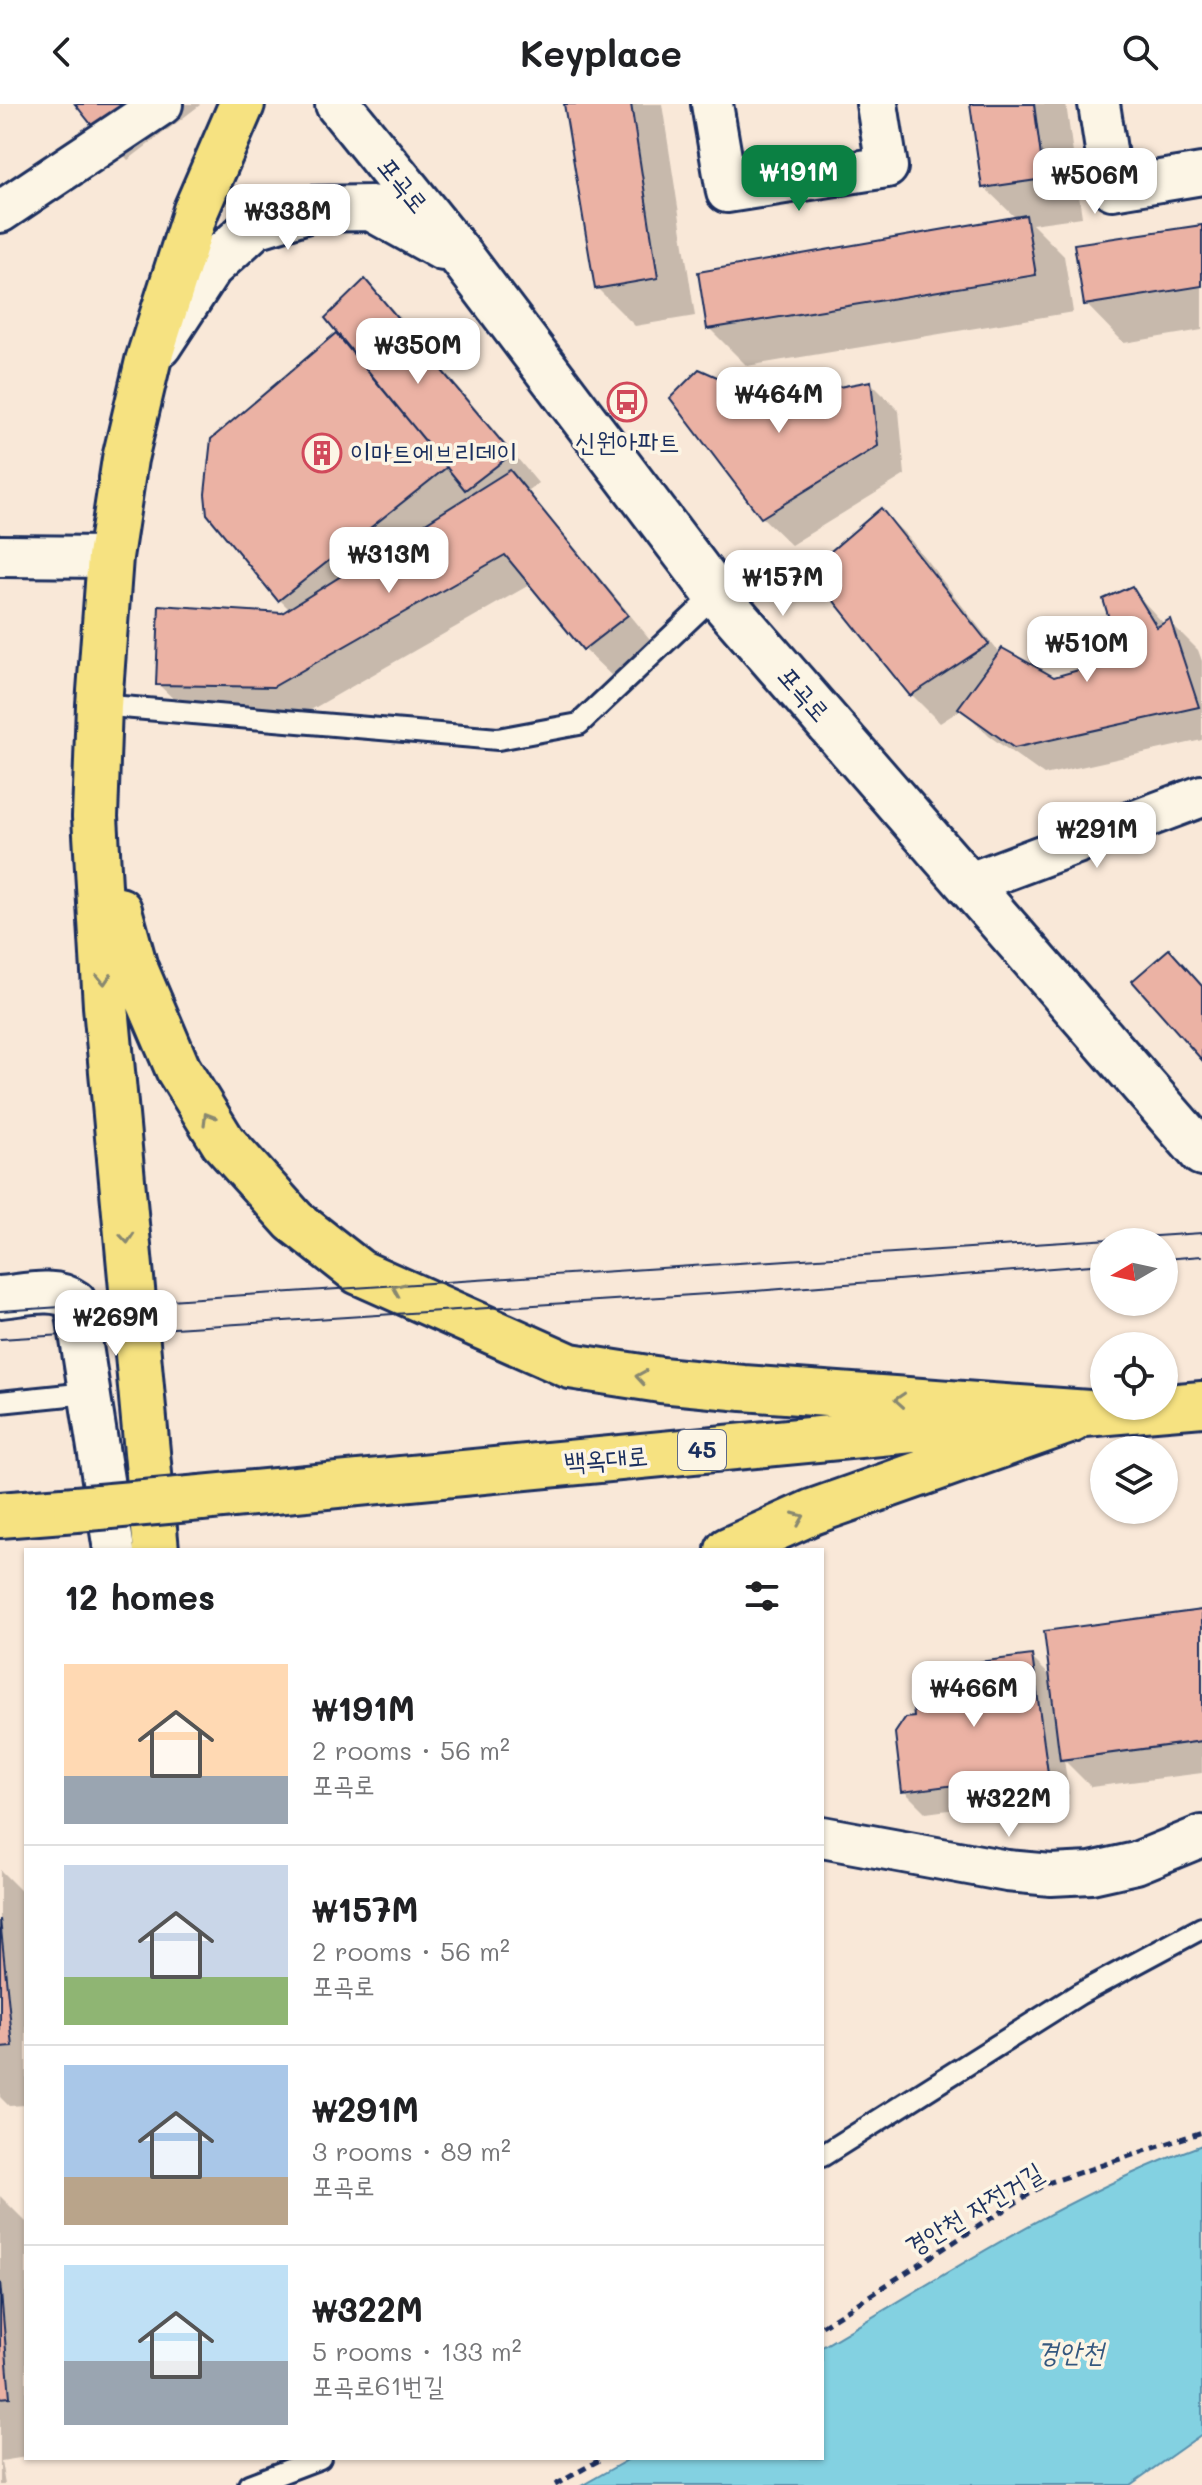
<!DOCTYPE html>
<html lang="en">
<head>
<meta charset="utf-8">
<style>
	:root { --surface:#fff; --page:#f6f6f6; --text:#202124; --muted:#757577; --line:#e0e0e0; --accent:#0b8043 }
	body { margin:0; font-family:Mali,"Poor Story",sans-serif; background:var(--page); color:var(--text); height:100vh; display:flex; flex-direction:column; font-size:30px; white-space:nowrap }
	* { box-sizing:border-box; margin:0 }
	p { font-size:26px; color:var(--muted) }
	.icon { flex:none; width:44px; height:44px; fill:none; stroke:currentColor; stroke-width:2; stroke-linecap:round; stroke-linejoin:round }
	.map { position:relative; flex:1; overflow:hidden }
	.panel { position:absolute; left:24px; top:1444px; width:800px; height:912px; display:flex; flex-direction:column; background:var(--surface); border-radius:0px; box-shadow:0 2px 6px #0004 }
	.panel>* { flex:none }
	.needle { width:52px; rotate:261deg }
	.buttons { position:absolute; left:1090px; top:1124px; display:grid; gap:16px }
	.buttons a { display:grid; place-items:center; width:88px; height:88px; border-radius:50%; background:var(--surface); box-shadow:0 2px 6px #0004; font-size:40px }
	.price { position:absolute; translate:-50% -68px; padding:0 18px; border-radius:16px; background:#fff; color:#222; font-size:26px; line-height:52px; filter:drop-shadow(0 2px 4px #0008) }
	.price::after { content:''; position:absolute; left:50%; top:48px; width:24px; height:18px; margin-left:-12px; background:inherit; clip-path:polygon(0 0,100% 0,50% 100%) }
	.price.current { background:var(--accent); color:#fff }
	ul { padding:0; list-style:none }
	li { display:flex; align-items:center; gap:24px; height:200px; padding:0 40px }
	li+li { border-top:2px solid var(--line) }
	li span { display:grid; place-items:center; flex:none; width:224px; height:160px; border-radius:0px; color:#555 }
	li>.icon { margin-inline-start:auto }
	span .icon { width:96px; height:96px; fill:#fffc; stroke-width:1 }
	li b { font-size:34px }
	h2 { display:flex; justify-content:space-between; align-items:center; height:96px; padding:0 40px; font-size:34px }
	header { display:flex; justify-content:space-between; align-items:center; height:104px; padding:0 40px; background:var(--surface); font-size:36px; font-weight:800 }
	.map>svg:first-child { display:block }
</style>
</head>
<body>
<header><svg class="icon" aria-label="back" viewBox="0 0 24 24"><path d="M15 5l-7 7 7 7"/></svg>Keyplace<svg class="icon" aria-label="search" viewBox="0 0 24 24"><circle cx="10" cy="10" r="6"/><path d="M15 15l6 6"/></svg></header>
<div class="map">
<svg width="1202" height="2381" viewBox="0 0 1202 2381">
	<rect width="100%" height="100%" fill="#f9e8d8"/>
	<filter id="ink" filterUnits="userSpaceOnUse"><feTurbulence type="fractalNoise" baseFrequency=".0125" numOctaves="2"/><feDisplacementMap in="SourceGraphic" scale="16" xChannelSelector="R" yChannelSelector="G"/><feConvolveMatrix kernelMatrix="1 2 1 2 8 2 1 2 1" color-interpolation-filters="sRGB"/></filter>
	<g filter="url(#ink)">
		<path fill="#83d1e1" stroke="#5990ad" stroke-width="2" d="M1202,2041V2330L1130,2381H583L631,2354H822V2243C945,2171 1067,2090 1202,2041Z"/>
		<path fill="#0003" d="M77,0H199L200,1L128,56Z
			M566,0H662L695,212L635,222L597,184Z
			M972,0H1066L1082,113L1032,120L1064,152L1073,208L747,262L709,224L1017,115L984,83Z
			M1202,123V226L1124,239L1086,200Z
			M365,178L393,206L538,379L528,387L654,540L613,573L584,545L531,480L302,611L187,608L158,580L290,506L279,495L336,232L351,247L353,245Z
			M871,279L899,307L905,371L791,441L762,413Z
			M881,406L909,434L1000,550L1053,575L1123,555L1131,484L1165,521L1170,518L1198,546L1202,557V636L1044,671L989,632L962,605L940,619L912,591Z
			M1202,1508V1669L1091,1683L1064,1656L1069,1690L926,1709L904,1687L916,1614L975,1579L1031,1553L1052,1574Z
			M0,1766L26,1792V2001L9,2002L0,1993Z
			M0,2092L26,2118V2353L1,2357L5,2381H0Z"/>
		<path fill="#ebb2a4" stroke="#1b2f5e" stroke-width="2" d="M75,0H136L98,29Z
			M564,0H631L658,174L595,185Z
			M970,0H1034L1044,75L982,84Z
			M1026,111L1036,171L707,225L698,168Z
			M1202,121V182L1084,201L1074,140Z
			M365,175L512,350L465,386L325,214Z
			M336,229L447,363L278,497L207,410L205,390L211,335Z
			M699,265L769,296L871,277L878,342L761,414L670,294Z
			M510,366L628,511L583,546L505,451L273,583L156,581L159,501L282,509Z
			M881,404L989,540L910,592L809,466Z
			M1132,482L1157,523L1170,515L1199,603L1014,644L958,604L1002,544L1054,573L1121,554L1103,495Z
			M1169,845L1202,882V956L1132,877Z
			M1202,1506V1637L1060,1656L1044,1527Z
			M1032,1551L1048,1669L902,1688L895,1629L905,1614L914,1613L911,1585L972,1577L970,1559Z
			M0,1815L13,1943L0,1944Z
			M0,2177L10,2293L0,2294Z"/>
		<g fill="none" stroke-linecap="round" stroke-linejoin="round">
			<g stroke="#1b2f5e" stroke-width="26">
				<path id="lane" d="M99,601L498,635L579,620L716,490
					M0,1298L88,1289
					M822,2052L1079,1890L1202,1824
					M249,2381L320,2354"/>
			</g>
			<g stroke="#1b2f5e" stroke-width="46">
				<path id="street" d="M712,0L727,88L887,63L877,0
					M1099,0L1112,85L1202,70
					M0,108L162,0
					M0,452L110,453
					M970,779L1202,692
					M0,1193C24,1191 55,1182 75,1197L114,1446
					M822,1733L1007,1767L1051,1771L1091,1769L1136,1759L1202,1732"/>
			</g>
			<g stroke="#1b2f5e" stroke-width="50">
				<path id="secondary" d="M338,0L463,155L716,490L1202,1049
					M159,241L210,163L255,122L310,105L371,104L443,144"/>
			</g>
			<g stroke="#1b2f5e" stroke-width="50">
				<path id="primary" d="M119,806L135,864L178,965L223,1038L294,1117L359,1168L570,1262L661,1276L743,1284L1089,1309
					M1061,1312L1202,1300
					M201,1394L965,1321
					M0,1411L76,1405
					M156,1446L106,902L95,713L99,601L110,453L125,355L148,257L196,106L242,0
					M728,1446L812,1408L1072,1316"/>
			</g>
			<path stroke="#1b2f5e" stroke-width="5" stroke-dasharray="8 6" stroke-linecap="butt" d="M822,2222L1045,2080L1202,2028
				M555,2381L603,2354"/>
			<use href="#lane" stroke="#fcf5e5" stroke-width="20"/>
			<use href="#street" stroke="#fcf5e5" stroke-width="40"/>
			<use href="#secondary" stroke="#fcf5e5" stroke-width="44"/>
			<use href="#primary" stroke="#f6e281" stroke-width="44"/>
			<path stroke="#1b2f5e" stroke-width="2" d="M1164,1155L1202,1152
				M0,1207L1202,1129
				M0,1235L755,1187L1104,1160"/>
			<g stroke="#1b2f5e" stroke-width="50" stroke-linecap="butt">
				<path id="primary-bridge" d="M76,1405L201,1394"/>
			</g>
			<use href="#primary-bridge" stroke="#f6e281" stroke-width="44"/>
		</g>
		<defs><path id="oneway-chevron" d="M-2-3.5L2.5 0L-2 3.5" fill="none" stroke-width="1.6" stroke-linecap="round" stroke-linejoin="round" transform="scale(2)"/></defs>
		<g stroke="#888870">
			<use href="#oneway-chevron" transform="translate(104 875) rotate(87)"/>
			<use href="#oneway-chevron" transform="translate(208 1014) rotate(-121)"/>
			<use href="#oneway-chevron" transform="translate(127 1134) rotate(85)"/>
			<use href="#oneway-chevron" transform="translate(398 1185) rotate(-156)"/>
			<use href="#oneway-chevron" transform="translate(641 1273) rotate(-171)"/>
			<use href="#oneway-chevron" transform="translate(900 1296) rotate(-176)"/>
			<use href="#oneway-chevron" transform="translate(799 1414) rotate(-23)"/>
		</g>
	</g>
	<defs>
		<g id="bus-ring" transform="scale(2)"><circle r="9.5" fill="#fcf5e5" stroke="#d1495b" stroke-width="1.5"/><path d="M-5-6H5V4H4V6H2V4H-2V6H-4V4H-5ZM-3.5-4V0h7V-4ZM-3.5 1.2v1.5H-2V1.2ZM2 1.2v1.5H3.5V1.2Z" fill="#d1495b"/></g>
		<g id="building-ring" transform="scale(2)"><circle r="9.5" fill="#fcf5e5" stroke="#d1495b" stroke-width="1.5"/><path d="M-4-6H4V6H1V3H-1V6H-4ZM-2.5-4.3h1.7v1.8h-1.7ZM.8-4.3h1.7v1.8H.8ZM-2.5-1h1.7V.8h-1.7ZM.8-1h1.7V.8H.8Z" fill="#d1495b"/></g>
	</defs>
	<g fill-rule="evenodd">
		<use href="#bus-ring" x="627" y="298"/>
		<use href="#building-ring" x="322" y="349"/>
	</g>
	<g text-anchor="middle" stroke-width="7" stroke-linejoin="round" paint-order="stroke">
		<rect fill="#fcf5e5" stroke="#5e6a86" stroke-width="2" x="678" y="1326" width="48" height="40" rx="6"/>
		<g font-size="24" font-weight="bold" fill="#1b2f5e">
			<text x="702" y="1354">45</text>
		</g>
		<g font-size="26" fill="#1b2f5e" stroke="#fcf5e5">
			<text transform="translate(403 81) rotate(51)" y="9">포곡로</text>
			<text transform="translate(804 590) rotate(49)" y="9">포곡로</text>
			<text transform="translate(606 1355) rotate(-5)" y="9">백옥대로</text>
			<text transform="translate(974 2105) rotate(-31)" y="9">경안천 자전거길</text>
		</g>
		<g font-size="26" fill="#1b2f5e" stroke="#fcf5e5">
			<text x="627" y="347">신원아파트</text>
			<text x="350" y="358" text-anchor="start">이마트에브리데이</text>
		</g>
		<g font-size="28" font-style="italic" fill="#35587f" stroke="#fcf5e5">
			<text x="1070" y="2258">경안천</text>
		</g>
	</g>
</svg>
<div class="buttons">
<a><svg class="needle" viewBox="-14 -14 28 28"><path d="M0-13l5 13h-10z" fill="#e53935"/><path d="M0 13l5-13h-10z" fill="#757577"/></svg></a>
<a><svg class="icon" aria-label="locate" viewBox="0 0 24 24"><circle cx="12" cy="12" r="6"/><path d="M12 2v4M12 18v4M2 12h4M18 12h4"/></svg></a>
<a><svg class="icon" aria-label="layers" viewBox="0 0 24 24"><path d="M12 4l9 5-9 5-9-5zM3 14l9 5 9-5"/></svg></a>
</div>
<b class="price current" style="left:799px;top:109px">₩191M</b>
<b class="price" style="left:1095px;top:112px">₩506M</b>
<b class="price" style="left:288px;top:148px">₩338M</b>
<b class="price" style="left:418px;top:282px">₩350M</b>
<b class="price" style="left:779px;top:331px">₩464M</b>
<b class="price" style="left:389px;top:491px">₩313M</b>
<b class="price" style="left:783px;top:514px">₩157M</b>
<b class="price" style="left:1087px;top:580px">₩510M</b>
<b class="price" style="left:1097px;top:766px">₩291M</b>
<b class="price" style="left:116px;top:1254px">₩269M</b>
<b class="price" style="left:974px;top:1625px">₩466M</b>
<b class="price" style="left:1009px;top:1735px">₩322M</b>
<section class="panel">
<h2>12 homes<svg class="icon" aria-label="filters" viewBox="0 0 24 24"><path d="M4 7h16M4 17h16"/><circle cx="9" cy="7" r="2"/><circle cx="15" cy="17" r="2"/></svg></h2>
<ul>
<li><span style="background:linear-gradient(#ffd9b3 70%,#9aa5b1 0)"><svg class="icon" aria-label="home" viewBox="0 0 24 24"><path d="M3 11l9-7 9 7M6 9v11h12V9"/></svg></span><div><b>₩191M</b><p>2 rooms · 56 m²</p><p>포곡로</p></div></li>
<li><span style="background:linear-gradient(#c9d6e8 70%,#8fb573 0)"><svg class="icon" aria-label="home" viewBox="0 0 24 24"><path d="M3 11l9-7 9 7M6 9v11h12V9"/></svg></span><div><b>₩157M</b><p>2 rooms · 56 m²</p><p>포곡로</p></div></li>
<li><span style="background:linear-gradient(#a9c7e8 70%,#b9a48a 0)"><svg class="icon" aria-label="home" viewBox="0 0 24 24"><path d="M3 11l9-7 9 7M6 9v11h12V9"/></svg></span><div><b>₩291M</b><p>3 rooms · 89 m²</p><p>포곡로</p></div></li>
<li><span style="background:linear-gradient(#bfe0f5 60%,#9aa5b1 0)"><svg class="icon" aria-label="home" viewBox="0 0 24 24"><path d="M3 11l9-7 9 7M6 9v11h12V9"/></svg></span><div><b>₩322M</b><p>5 rooms · 133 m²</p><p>포곡로61번길</p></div></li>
</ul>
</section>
</div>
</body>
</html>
